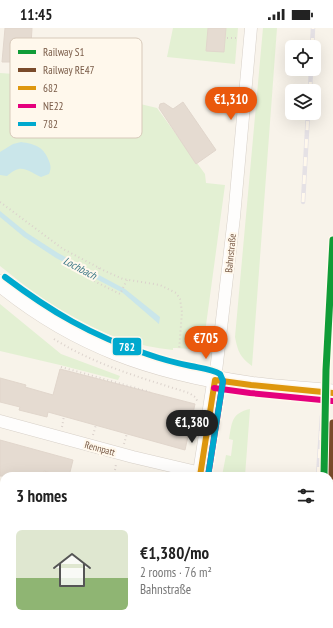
<!DOCTYPE html>
<html lang="en">
<head>
<meta charset="utf-8">
<style>
	:root { --surface:#fff; --page:#f2f2f2; --text:#222; --muted:#767676; --accent:#ea580c }
	body { margin:0; font-family:"PT Sans Narrow",sans-serif; background:var(--page); color:var(--text); height:100vh; display:flex; flex-direction:column; font-size:15px; white-space:nowrap }
	* { box-sizing:border-box; margin:0 }
	p { font-size:13px; color:var(--muted) }
	.icon { flex:none; width:22px; height:22px; fill:none; stroke:currentColor; stroke-width:2; stroke-linecap:round; stroke-linejoin:round }
	.map { position:relative; flex:1; overflow:hidden }
	.details { position:absolute; left:0px; top:444px; width:333px; height:156px; display:flex; flex-direction:column; background:var(--surface); border-radius:12px 12px 0 0; box-shadow:0 4px 16px #0002 }
	.details>* { flex:none }
	.controls { position:absolute; left:285px; top:12px; display:grid; gap:8px }
	.controls a { display:grid; place-items:center; width:36px; height:36px; border-radius:6px; background:var(--surface); box-shadow:0 4px 16px #0002; font-size:20px }
	.price { position:absolute; translate:-50% -34px; padding:0 9px; border-radius:14px; background:var(--accent); color:#fff; font-size:13px; line-height:26px; filter:drop-shadow(0 1px 2px #0008) }
	.price::after { content:''; position:absolute; left:50%; top:24px; width:12px; height:9px; margin-left:-6px; background:inherit; clip-path:polygon(0 0,100% 0,50% 100%) }
	.price.current { background:#222; color:#fff }
	ul { padding:0; list-style:none }
	li { display:flex; align-items:center; gap:12px; height:100px; padding:0 16px }
	li span { display:grid; place-items:center; flex:none; width:112px; height:80px; border-radius:6px; color:#555 }
	li>.icon { margin-inline-start:auto }
	span .icon { width:48px; height:48px; fill:#fffc; stroke-width:1 }
	li b { font-size:17px }
	h2 { display:flex; justify-content:space-between; align-items:center; height:48px; padding:0 16px; font-size:17px }
	.status { display:flex; justify-content:space-between; align-items:center; height:28px; padding:0 20px; background:var(--surface); direction:ltr }
	.status svg { height:11px; fill:currentColor }
	.map>svg:first-child { display:block }
</style>
</head>
<body>
<div class="status"><b>11:45</b><svg viewBox="0 0 49 12"><path d="M0 12V9h3v3zM5 12V6h3v6zM10 12V3h3v9zM15 12V0h3v12zM26 1h20v11H26zM47 4h2v5h-2z"/></svg></div>
<div class="map">
<svg width="333" height="600" viewBox="0 0 333 600">
	<rect width="100%" height="100%" fill="#f8f3ea"/>
	<path fill="#e3f0d3" d="M173,0H238L235,36L167,29Z
		M263,0H277L252,338C240,329 238,324 235,309Z
		M0,45L29,47L28,50L56,51L61,57L157,80L205,146L206,155L225,157L204,312C197,324 185,320 173,320V322C101,314 55,282 0,238Z
		M0,276L61,326L120,348L118,352L60,337L0,323Z
		M250,381L245,448H222L226,427L231,428L233,412L229,411C232,395 231,385 250,381Z
		M333,448V568H329L332,459Z"/>
	<path fill="#cae6ea" d="M21,114C35,116 44,119 49,133C51,138 51,141 49,146L41,149C26,142 21,135 7,148L0,147V124L13,116Z
		M0,183L27,205L58,225L125,261L160,289L159,296L123,265L56,230L24,209L0,189Z"/>
	<path fill="#e5dbd1" stroke="#e1d6cc" d="M5,0H32L30,35L57,37L56,51L28,50L29,47H15L16,34H2Z
		M208,0H226L224,24L206,23Z
		M183,74L216,122L196,136L159,80L160,76L164,75L173,81Z
		M60,341L195,376L185,422L48,384L47,389L19,382L20,379L0,374V350L26,357L25,359L53,367Z
		M0,412L73,432L69,448H61L44,443L43,448H0Z"/>
	<g fill="none" stroke-linecap="round" stroke-linejoin="round">
		<g stroke="#d7d0c8" stroke-width="13">
			<path id="minor" d="M215,352L234,189L251,0
				M0,393L133,429L201,445"/>
		</g>
		<g stroke="#d7d0c8" stroke-width="16">
			<path id="tertiary" d="M200,448L215,352
				M174,600V596"/>
		</g>
		<g stroke="#d7cfc6" stroke-width="18">
			<path id="secondary" d="M0,255C76,317 153,343 249,357C276,361 305,362 333,365"/>
		</g>
		<path stroke="#dbd2cc" stroke-width="2" stroke-dasharray="1 3" stroke-linecap="butt" d="M227,10H238
			M0,174L63,221L105,243L123,251L160,257L176,265L180,271L182,284L179,322
			M99,240L92,252L120,266L127,252
			M54,311C95,337 142,350 189,365L195,369L198,374
			M61,339L150,364
			M62,399L64,388
			M93,407L96,397
			M124,416L127,405
			M115,442L116,436
			M153,596L160,598"/>
		<use href="#minor" stroke="#fefdfc" stroke-width="12"/>
		<use href="#tertiary" stroke="#fefdfc" stroke-width="15"/>
		<use href="#secondary" stroke="#fefdfc" stroke-width="17"/>
		<g stroke="#e5e1e5" stroke-width="4.5">
			<path id="rail" d="M312,19L313,0
				M310,63L311,41
				M303,174L308,85
				M318,448L322,388
				M323,596V600
				M308,600V596"/>
		</g>
		<use href="#rail" stroke="#fff8ec" stroke-width="3" stroke-dasharray="9" stroke-linecap="butt"/>
		<g stroke="#fff8ec" stroke-width="9">
			<path id="bus-1" d="M215,352L251,357L333,365
				M200,448L215,352"/>
		</g>
		<g stroke="#fff8ec" stroke-width="9">
			<path id="bus-2" d="M214,360L250,365L332,373
				M208,448L223,353"/>
		</g>
		<g stroke="#fff8ec" stroke-width="9">
			<path id="bus-3" d="M5,249C50,283 92,308 147,326C161,331 176,335 191,338C200,340 212,341 220,346L223,353L208,448"/>
		</g>
		<use href="#bus-1" stroke="#de970e" stroke-width="6"/>
		<use href="#bus-2" stroke="#e5007d" stroke-width="6"/>
		<use href="#bus-3" stroke="#00a9ce" stroke-width="6"/>
		<g stroke="#fff8ec" stroke-width="10">
			<path id="rail-1" d="M324,448L326,342L333,212"/>
		</g>
		<g stroke="#fff8ec" stroke-width="10">
			<path id="rail-2" d="M332,448L333,395"/>
		</g>
		<use href="#rail-1" stroke="#109c37" stroke-width="7"/>
		<use href="#rail-2" stroke="#7a4b2a" stroke-width="7"/>
	</g>
	<g text-anchor="middle" stroke-width="4" stroke-linejoin="round" paint-order="stroke">
		<g font-size="10" fill="#795b47" stroke="#fff8ec">
			<text transform="translate(230 225) rotate(-84)" y="4">Bahnstraße</text>
			<text transform="translate(100 420) rotate(15)" y="4">Rennpatt</text>
		</g>
		<g font-size="11" font-style="italic" fill="#3b7787" stroke="#fff8ec">
			<text transform="translate(80 240) rotate(28)" y="4">Lochbach</text>
		</g>
	</g>
	<rect x="10" y="10" width="132" height="100" rx="6" fill="#fff8ec" stroke="#d7c9ba" stroke-width="1"/>
	<rect x="18" y="22" width="18" height="4" fill="#109c37"/>
	<rect x="18" y="40" width="18" height="4" fill="#7a4b2a"/>
	<rect x="18" y="58" width="18" height="4" fill="#de970e"/>
	<rect x="18" y="76" width="18" height="4" fill="#e5007d"/>
	<rect x="18" y="94" width="18" height="4" fill="#00a9ce"/>
	<g font-size="11" fill="#795b47">
		<text x="43" y="28">Railway S1</text>
		<text x="43" y="46">Railway RE47</text>
		<text x="43" y="64">682</text>
		<text x="43" y="82">NE22</text>
		<text x="43" y="100">782</text>
	</g>
	<rect stroke="#fff8ec" stroke-width="1.5" x="112" y="309" width="30" height="19" rx="4" fill="#00a9ce"/>
	<g font-size="11" text-anchor="middle" font-weight="bold" fill="#fff">
		<text x="127" y="323">782</text>
	</g>
</svg>
<div class="controls">
<a><svg class="icon" aria-label="locate" viewBox="0 0 24 24"><circle cx="12" cy="12" r="6"/><path d="M12 2v4M12 18v4M2 12h4M18 12h4"/></svg></a>
<a><svg class="icon" aria-label="layers" viewBox="0 0 24 24"><path d="M12 4l9 5-9 5-9-5zM3 14l9 5 9-5"/></svg></a>
</div>
<b class="price" style="left:231px;top:93px">€1,310</b>
<b class="price" style="left:206px;top:332px">€705</b>
<b class="price current" style="left:192px;top:416px">€1,380</b>
<section class="details">
<h2>3 homes<svg class="icon" aria-label="filters" viewBox="0 0 24 24"><path d="M4 7h16M4 17h16"/><circle cx="9" cy="7" r="2"/><circle cx="15" cy="17" r="2"/></svg></h2>
<ul>
<li><span style="background:linear-gradient(#dfe7d0 60%,#8fb573 0)"><svg class="icon" aria-label="home" viewBox="0 0 24 24"><path d="M3 11l9-7 9 7M6 9v11h12V9"/></svg></span><div><b>€1,380/mo</b><p>2 rooms · 76 m²</p><p>Bahnstraße</p></div></li>
</ul>
</section>
</div>
</body>
</html>
